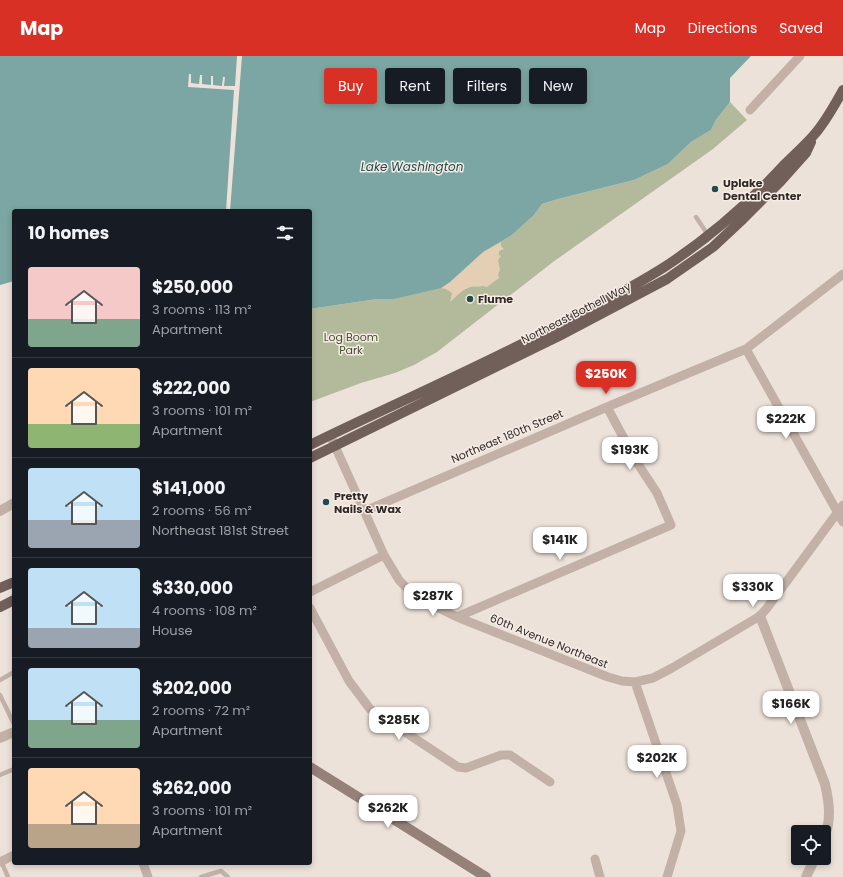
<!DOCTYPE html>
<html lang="en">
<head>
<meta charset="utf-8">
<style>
	:root { --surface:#171b24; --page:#20242c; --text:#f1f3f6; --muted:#9ea1a6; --line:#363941; --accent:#d93025 }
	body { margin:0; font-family:Poppins,sans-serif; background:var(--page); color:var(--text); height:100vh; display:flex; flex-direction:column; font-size:15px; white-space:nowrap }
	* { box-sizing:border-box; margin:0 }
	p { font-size:13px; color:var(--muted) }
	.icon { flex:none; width:22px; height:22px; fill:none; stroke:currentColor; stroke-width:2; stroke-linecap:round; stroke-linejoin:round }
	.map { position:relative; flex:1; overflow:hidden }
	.drawer { position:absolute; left:12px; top:153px; width:300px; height:656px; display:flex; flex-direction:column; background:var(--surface); border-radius:4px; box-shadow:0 2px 6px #0003 }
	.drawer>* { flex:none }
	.guide { position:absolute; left:324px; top:12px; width:380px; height:36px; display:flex; gap:8px }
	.buttons { position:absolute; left:791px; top:769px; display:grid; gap:8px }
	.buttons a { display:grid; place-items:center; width:40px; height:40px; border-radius:4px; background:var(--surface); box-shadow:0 2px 6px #0003; font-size:20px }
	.price { position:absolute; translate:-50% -34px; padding:0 9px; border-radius:8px; background:#fff; color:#222; font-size:13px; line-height:26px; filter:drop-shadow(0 1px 2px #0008) }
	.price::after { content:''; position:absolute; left:50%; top:24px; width:12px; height:9px; margin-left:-6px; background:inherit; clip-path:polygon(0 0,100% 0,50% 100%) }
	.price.current { background:var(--accent); color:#fff }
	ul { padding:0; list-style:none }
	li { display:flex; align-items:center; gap:12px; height:100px; padding:0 16px }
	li+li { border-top:1px solid var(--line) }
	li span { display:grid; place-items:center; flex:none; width:112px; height:80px; border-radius:4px; color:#555 }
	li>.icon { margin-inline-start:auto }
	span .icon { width:48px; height:48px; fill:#fffc; stroke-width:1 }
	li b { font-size:17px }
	h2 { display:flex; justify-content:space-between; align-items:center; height:48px; padding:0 16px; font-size:17px }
	.tag { padding:0 14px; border-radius:4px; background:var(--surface); box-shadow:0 2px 6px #0003; font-size:14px; line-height:36px }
	.tag.current { background:var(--accent); color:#fff }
	header { display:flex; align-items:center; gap:24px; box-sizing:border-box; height:56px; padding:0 20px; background:var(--accent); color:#fff }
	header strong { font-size:19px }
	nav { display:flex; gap:22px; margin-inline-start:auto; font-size:14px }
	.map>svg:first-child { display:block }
</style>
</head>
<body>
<header>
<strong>Map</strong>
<nav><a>Map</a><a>Directions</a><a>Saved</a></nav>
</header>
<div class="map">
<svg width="843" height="821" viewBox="0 0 843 821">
	<rect width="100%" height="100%" fill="#ede2d9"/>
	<path fill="#b3ba9c" d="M730,46L747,64L713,93L553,206L437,296L414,309L395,317L361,327L310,346V253L377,243H394L450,226L483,196L512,179L534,159L542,148L558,143L634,124L668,108L691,86L711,74L716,64Z"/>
	<path fill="#e5cfb4" d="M501,186V190L504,193L499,195V199L501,200L498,204L500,214L498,218L499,222L487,231L483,230C479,231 475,230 471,231C462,233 456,241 450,246L452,237L446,233L441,232L450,226L483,196Z"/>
	<path fill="#7ca6a3" d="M0,0H751L730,22V46L716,64L711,74L691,86L668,108L634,124L558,143L542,148L534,159L512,179L483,196L450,226L441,232L394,243H377L310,253V155H14V225L0,229Z"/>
	<path fill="#ede2d9" d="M237,0H242L230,155H226L234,34L188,31L189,18H191V27L199,28L200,19H202V28L211,29V20H213V29L222,30L223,21H225L224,30H235Z"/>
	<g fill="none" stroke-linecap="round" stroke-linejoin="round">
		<path stroke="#c3b1a7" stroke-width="4.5" d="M696,161L708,179
			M0,624L14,616
			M0,639L14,668
			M0,719L14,713
			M1,805L8,821
			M201,821L221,815L228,821"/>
		<path stroke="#c3b1a7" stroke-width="9" d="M750,54L800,0
			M746,293L843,466
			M330,379L384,499L399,524L414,540L457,561L608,621L622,625L635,626L653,622L672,612L760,560L767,552L843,449
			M365,455L607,351L746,293L843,218
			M310,536L384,499
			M310,552L349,625L370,653L458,711L466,712L501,699H510L550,726
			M457,561L671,469L657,437L636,405L607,351
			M635,626L677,749L681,775L667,821
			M595,803L600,821
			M0,806L14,799
			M143,807L148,821"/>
		<path stroke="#c3b1a7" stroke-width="10" d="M0,455L14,447
			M760,560L825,728C829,746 832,764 824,781
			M0,682L14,676
			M806,821L815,802"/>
		<path stroke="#968179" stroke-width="10" d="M310,711L486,821"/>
		<path stroke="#715f59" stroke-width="10" d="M310,389C402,344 496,304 586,255C613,241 641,226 666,210C710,181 750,146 785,108C794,99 804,90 813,80C825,67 834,50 843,34
			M310,402L559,280L667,223L713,191L743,163L781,125L806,97L811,86
			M0,532L14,526
			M0,551L14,544"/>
	</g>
	<g fill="#224c4b" stroke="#f6ece5" stroke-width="1.5">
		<circle cx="715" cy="133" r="4"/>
		<circle cx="470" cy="243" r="4"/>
		<circle cx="326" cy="446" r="4"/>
	</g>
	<g text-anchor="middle" stroke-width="3" stroke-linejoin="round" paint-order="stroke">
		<g font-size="11" font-weight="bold" fill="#312926" stroke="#f6ece5" text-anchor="start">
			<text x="723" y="131">Uplake<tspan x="723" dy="13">Dental Center</tspan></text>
			<text x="478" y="247">Flume</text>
			<text x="334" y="444">Pretty<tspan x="334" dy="13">Nails &amp; Wax</tspan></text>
		</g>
		<g font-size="11" fill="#312926" stroke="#f6ece5">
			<text transform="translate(576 257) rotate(-27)" y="4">Northeast Bothell Way</text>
			<text transform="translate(507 380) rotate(-23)" y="4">Northeast 180th Street</text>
			<text transform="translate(549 585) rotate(22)" y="4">60th Avenue Northeast</text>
		</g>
		<g font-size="11" fill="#444c2e" stroke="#f6ece5">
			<text x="351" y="285">Log Boom<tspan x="351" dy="13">Park</tspan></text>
		</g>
		<g font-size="12" font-style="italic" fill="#224c4b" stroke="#f6ece5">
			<text x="412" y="115">Lake Washington</text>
		</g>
	</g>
</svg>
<div class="buttons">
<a><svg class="icon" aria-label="locate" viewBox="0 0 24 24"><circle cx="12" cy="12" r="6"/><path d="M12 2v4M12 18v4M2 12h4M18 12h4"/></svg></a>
</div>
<b class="price current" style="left:606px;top:339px">$250K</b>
<b class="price" style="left:786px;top:384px">$222K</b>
<b class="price" style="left:630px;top:415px">$193K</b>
<b class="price" style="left:560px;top:505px">$141K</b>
<b class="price" style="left:753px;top:552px">$330K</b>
<b class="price" style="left:433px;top:561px">$287K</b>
<b class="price" style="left:791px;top:669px">$166K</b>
<b class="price" style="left:399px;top:685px">$285K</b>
<b class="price" style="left:657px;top:723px">$202K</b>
<b class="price" style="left:388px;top:773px">$262K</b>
<div class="guide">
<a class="tag current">Buy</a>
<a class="tag">Rent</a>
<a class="tag">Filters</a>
<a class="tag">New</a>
</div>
<section class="drawer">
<h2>10 homes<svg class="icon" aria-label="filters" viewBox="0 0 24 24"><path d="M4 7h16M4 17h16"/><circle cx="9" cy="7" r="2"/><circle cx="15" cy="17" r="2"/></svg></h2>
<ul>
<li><span style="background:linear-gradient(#f6c9c9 65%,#7fa58c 0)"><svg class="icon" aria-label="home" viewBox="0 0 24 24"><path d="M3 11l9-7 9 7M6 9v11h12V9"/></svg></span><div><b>$250,000</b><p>3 rooms · 113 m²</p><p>Apartment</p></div></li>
<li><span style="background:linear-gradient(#ffd9b3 70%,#8fb573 0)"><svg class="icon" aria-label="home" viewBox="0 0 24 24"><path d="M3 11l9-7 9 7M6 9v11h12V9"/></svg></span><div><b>$222,000</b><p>3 rooms · 101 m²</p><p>Apartment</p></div></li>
<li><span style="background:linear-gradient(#bfe0f5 65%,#9aa5b1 0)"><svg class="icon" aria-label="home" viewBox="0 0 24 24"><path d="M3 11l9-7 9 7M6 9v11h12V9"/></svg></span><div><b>$141,000</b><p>2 rooms · 56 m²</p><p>Northeast 181st Street</p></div></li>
<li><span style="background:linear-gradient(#bfe0f5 75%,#9aa5b1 0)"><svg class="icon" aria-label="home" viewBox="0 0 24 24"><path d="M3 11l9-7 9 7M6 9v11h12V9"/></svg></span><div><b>$330,000</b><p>4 rooms · 108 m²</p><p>House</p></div></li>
<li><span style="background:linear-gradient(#bfe0f5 65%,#7fa58c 0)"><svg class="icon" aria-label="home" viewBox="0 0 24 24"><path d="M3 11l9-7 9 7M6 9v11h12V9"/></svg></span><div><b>$202,000</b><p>2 rooms · 72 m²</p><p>Apartment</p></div></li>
<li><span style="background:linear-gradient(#ffd9b3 70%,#b9a48a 0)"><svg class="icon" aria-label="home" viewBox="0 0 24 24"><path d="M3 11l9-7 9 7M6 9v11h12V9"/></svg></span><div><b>$262,000</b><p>3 rooms · 101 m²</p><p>Apartment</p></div></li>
</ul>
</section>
</div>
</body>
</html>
